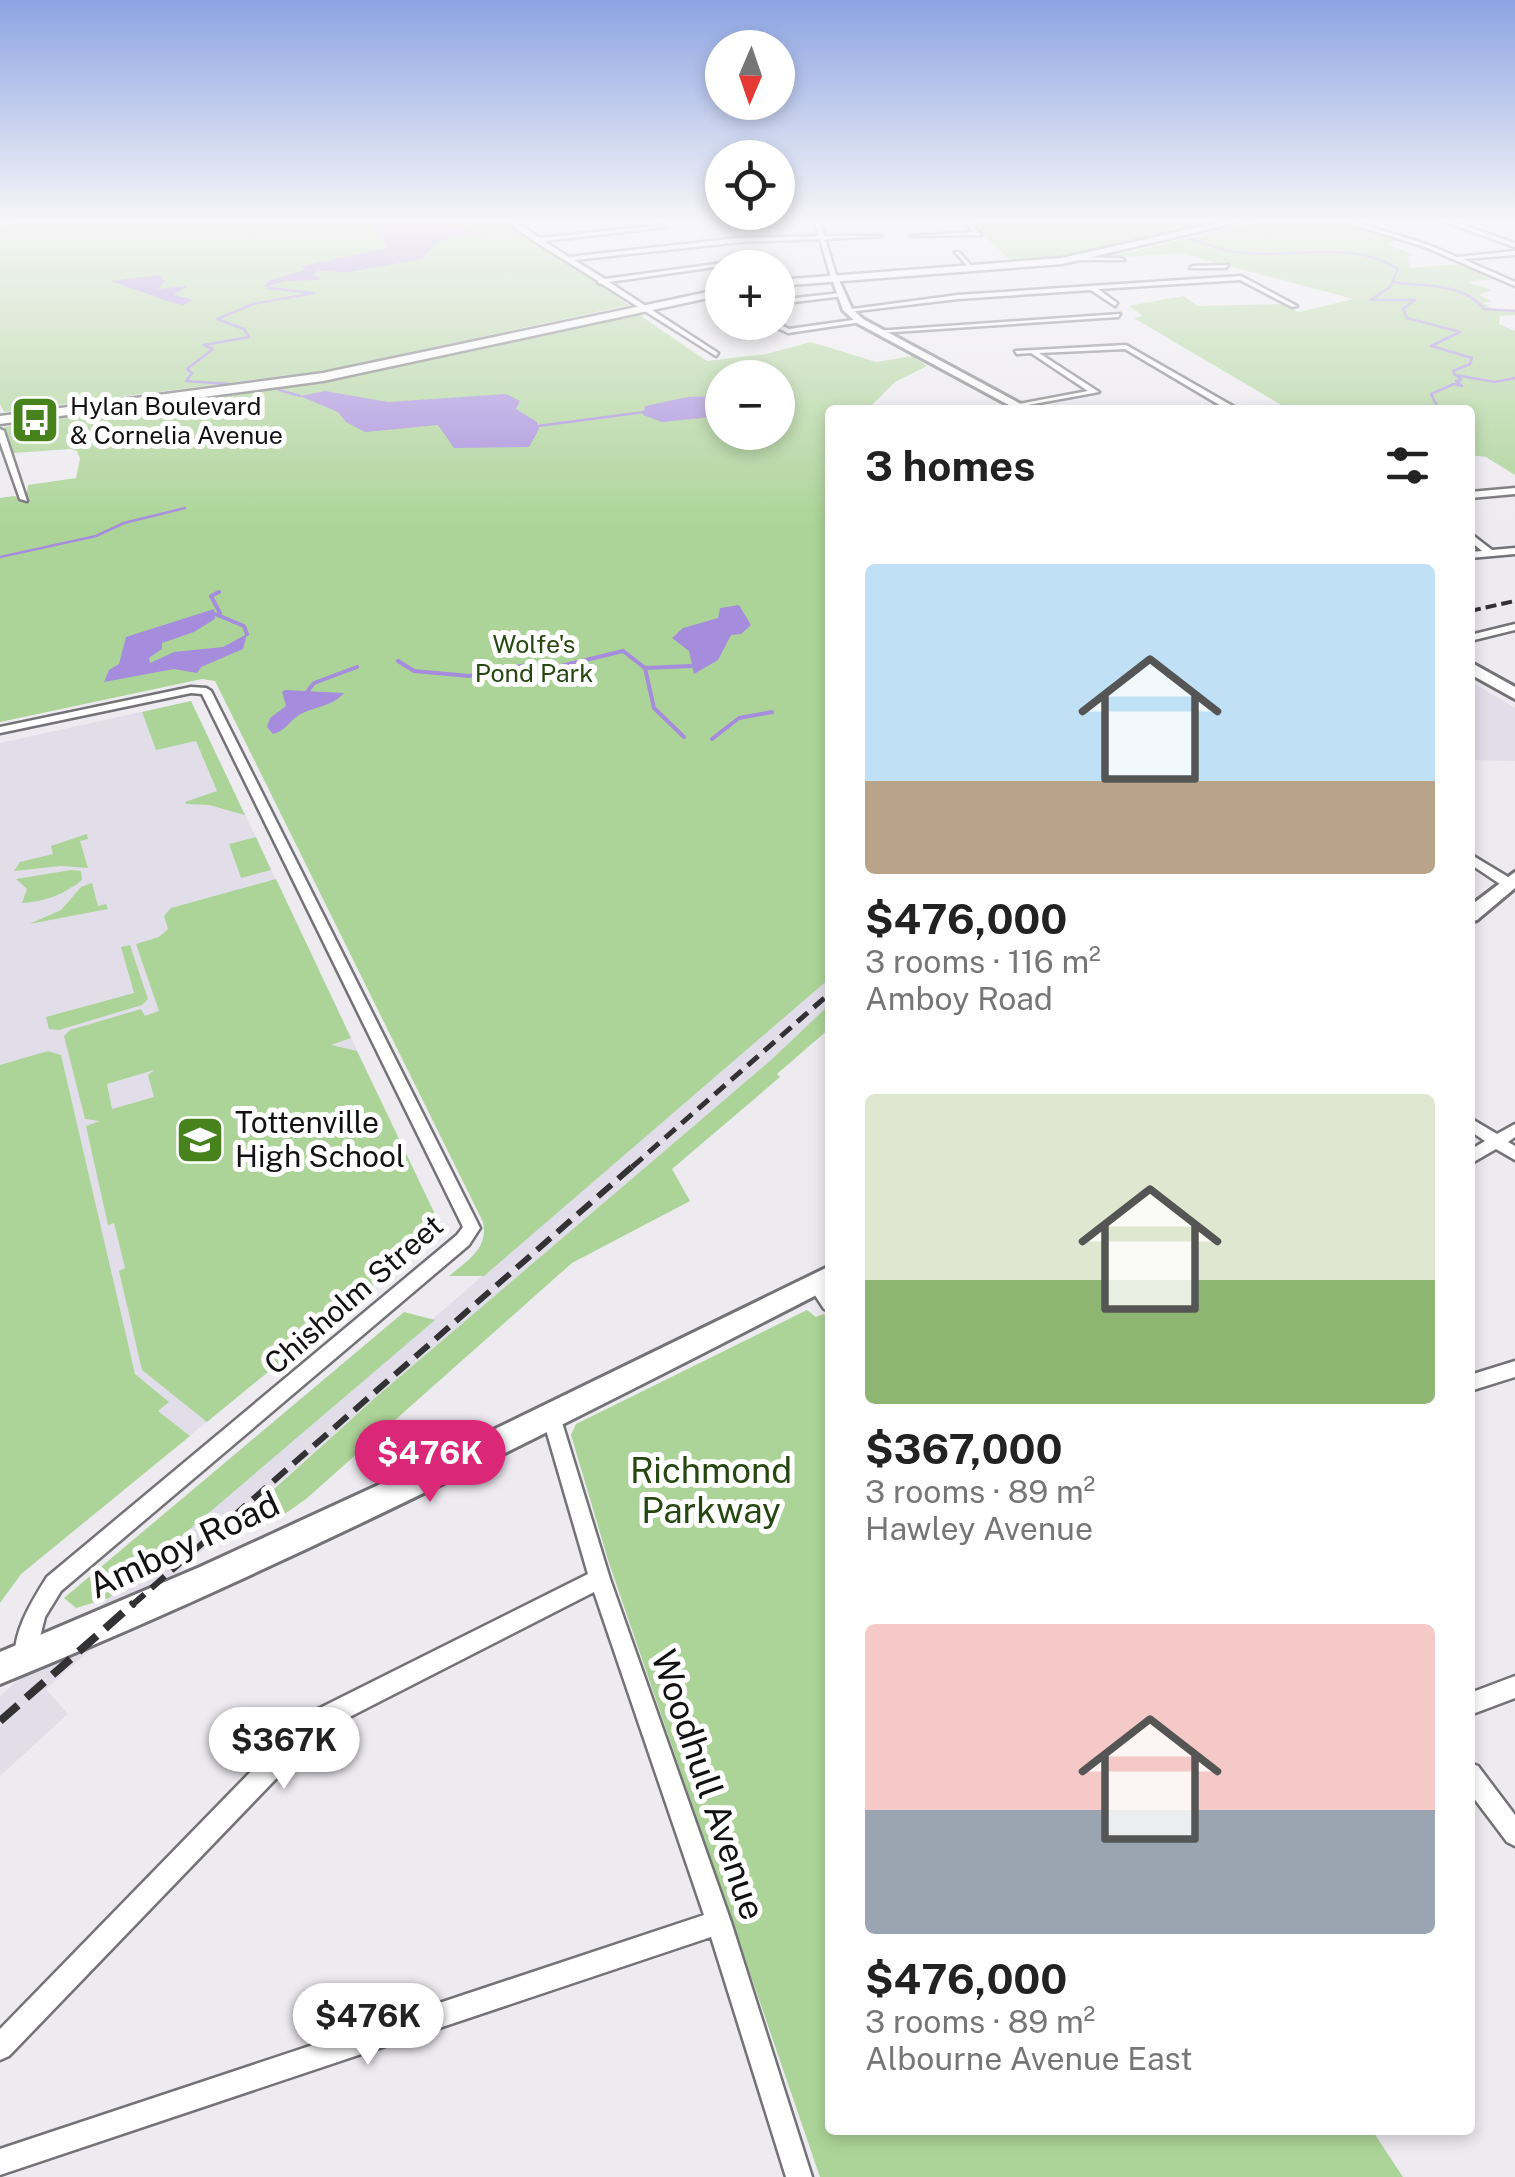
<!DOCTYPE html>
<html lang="en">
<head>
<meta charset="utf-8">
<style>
	:root { --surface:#fff; --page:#f6f6f6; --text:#222; --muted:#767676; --accent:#db2777 }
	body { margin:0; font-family:"Public Sans",sans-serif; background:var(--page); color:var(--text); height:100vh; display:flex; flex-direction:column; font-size:38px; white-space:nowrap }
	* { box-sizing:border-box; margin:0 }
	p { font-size:32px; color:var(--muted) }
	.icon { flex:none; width:55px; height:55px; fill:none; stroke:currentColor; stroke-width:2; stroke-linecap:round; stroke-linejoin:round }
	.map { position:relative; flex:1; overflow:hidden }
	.drawer { position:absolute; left:825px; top:405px; width:650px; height:1730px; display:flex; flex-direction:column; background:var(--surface); border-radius:10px; box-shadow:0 5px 15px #0003 }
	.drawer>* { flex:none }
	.needle { width:65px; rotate:182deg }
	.buttons { position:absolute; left:705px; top:30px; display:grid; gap:20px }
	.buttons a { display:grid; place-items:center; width:90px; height:90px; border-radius:50%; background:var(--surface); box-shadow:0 5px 15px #0003; font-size:50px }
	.price { position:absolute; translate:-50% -85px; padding:0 22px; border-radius:35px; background:#fff; color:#222; font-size:32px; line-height:65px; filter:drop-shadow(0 2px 5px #0008) }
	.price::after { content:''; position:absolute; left:50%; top:60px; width:30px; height:22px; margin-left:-15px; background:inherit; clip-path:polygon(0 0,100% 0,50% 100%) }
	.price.on { background:var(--accent); color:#fff }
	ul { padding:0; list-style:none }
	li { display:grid; align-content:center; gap:20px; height:530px; padding:0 40px }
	li span { display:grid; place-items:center; height:310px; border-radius:10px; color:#555 }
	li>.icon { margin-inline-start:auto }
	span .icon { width:180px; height:180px; fill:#fffc; stroke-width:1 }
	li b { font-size:42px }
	h2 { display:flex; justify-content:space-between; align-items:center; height:120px; padding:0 40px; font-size:42px }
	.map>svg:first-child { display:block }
</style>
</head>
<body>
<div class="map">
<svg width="1515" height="2177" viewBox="0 0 1515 2177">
	<rect width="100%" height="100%" fill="#edebf0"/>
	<path fill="#e1dee9" d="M700,220H810L814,235L701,242Z
		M1470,681L1515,708V761L1470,760Z
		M191,701L442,1229L21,1574L0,1603V743Z
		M830,977V1004L770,1061L376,1397L46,1689L68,1714L0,1776V1696L121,1587Z"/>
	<path fill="#add498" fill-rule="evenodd" d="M34,220H503L629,305L327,370L4,412L0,404V226Z
		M968,220H1222L1075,255L1013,263Z
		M1265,220H1335L1400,240L1387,244L1414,255L1407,256L1410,268L1463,264L1495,279L1468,282L1491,290L1479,295L1491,301L1483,303L1493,309H1515V315L1500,316L1499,324L1515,331V475L1486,457L1470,455V410H1290L1134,318L1143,316L1129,306L1183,296L1198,306L1283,304L1299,312L1354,299L1179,253L1100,259Z
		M638,314L707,361L766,354L811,342L876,362L913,356L927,366L895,382L867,410H830V978L484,1276H449C467,1261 489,1248 483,1222L215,681L202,679L0,722V498L14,496L26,500L28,485L76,478L80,459L77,451L70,449L14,453L4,427L325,381ZM722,378H778V432H722Z
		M191,701L245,815L209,805L186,804L185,802L217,791L196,741L156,750L142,712Z
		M87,834L88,839L80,841L88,868L61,866L14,871L20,862L53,854L51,846Z
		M256,837L271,870L241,878L229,844Z
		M71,870L81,871L82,880C65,894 44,902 22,903L27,889L16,879Z
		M276,879L351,1038L331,1045L357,1051L442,1229L207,1422L142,1370L119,1271L125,1268L114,1223L108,1225L86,1126L100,1121L85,1119L64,1036L70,1030L141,1009L145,1016L159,1011L136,944L159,937L168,929L164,916L171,908ZM154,1070L148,1075L154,1097L112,1109L107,1084Z
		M92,883L98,906L106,904L108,909L29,924L61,910L81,887Z
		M130,945L148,999L142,1005L59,1030L49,1029L46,1017L134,993L121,947Z
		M830,1004V1028L777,1074L780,1077L672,1169L690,1201L572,1263L306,1499L280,1517L214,1543L376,1397L770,1061Z
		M48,1051L61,1055L135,1374L169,1402L158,1411L190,1436L21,1574L0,1603V1065Z
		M807,1310L816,1317L824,1314L830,1324V2130H1372L1403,2177H820L609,1563L571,1435L576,1424Z
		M404,1312L435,1320L109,1598L76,1608L64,1598Z"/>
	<path fill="#a68cdc" d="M372,220H448L462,230L485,234L459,235L438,241L422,259L349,272L317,271L313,275L321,278L317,280L284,281L264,288L268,281L304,270L302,266L387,248Z
		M160,275L165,281L158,289L188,286L174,295L193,300L183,305L173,303L111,281Z
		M325,391L388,402L506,394L520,401L516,409L537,422L539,429L529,447L454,448L438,425L365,432L346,422L338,412L300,396Z
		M722,396V416L662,422L643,415L645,406L688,397Z
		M739,605L751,625L741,634L731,635L718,660L694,674L689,651L672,638L683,628L718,618L720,608Z
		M214,609L215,619L194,632L162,643V649L149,658L150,663L174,652L223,647L247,634L243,649L201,667L197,673L174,669L104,682L109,670L119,664L126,637Z
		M282,692L285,690L344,693C332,707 315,706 299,715C289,721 286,731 273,734L267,727L270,718L286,706Z"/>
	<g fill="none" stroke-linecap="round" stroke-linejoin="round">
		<path stroke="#a68cdc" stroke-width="2.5" d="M1190,239C1205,243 1220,250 1236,252C1288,260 1352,238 1398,269L1390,287L1370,300H1415L1403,309L1407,318L1460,332L1431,346L1472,358L1470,364L1453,371L1455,375L1495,382L1515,378
			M1393,282C1424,287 1463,282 1484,309L1515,311
			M229,384L186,381L192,373L187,369L213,349L204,345L249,337L244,329L217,319L253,304L314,293L268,288
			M279,390L300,396
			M1439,410L1431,394L1454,384L1462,386L1456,381L1461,380L1458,376
			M538,426L644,412
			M0,557L96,536L124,523L185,508"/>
		<path stroke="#a68cdc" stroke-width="4" d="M219,592L211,596L220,613
			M215,614L244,626L247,634
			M398,661L414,671L469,676L526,665L561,666L623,651L645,668L691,666
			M645,668L654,708L684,737
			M307,692L314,683L357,667
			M712,739L739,718L772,712"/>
		<g stroke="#737276" stroke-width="5">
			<path id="street" d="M505,220H512L540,238L663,225L666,227L544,241L569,257L740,238L819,236L814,220H820L824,236H882L825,239L837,278L834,280L831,278L820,239L740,242L574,260L605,279L745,260L743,263L609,282L718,353L716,356L602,284L598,283V281L534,241Z
				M961,220H967L981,235L910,236L974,232Z
				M1340,220H1348L1429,245L1457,257L1515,251V255L1463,259L1515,282V286L1425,247Z
				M1439,220H1447L1515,243V247Z
				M955,252H959L975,270H971Z
				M1070,257L1121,258L1124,260H1068Z
				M1228,265L1226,268H1190L1193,266Z
				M1241,276L1297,306L1292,307L1240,280L1098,289L1117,303L1115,306L1091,290L958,299L848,312L845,310L958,295Z
				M841,293L843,296L778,304V300Z
				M722,310V314L713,313L714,312Z
				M1120,314L1118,317L879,333L876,331Z
				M860,319L862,322L788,333L765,322H775L789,329Z
				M1126,345L1236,408L1237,410H1228L1125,349L1039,353L1099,392L1017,407L1013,405L1088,391L1031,353L1017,354L1015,351Z
				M0,429L4,431L27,501L20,499L0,442Z
				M1515,488V494L1470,498V492Z
				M1470,533L1492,550L1515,548V554L1470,558V552L1482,551L1470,541Z
				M1515,624V630L1470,641V635Z
				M191,687L206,688L211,691L480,1228L469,1245L61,1591L45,1617L33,1665L25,1668L17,1665C8,1639 33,1599 47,1577L457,1235L463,1227L202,694L191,693L0,733V727Z
				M1470,854L1513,880V886H1503L1470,864Z
				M1470,1118L1497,1134L1515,1124V1137L1508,1142L1515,1146V1160L1496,1149L1470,1164V1150L1485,1141L1470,1131Z
				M816,1276C832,1281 830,1297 830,1311L824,1309L807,1283L810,1278Z
				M1515,1361V1377L1470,1391V1375Z
				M551,1408L558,1410L560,1416L610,1579L731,1922L812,2177H786L711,1937L0,2175V2149L704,1915L594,1592L322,1731L9,2056L0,2060V2029L306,1715L588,1574L542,1416L544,1410Z
				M1515,1676V1698L1470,1715V1693Z
				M1470,1763L1478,1766L1515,1815V1846L1507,1842L1470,1793Z"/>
		</g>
		<g stroke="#737276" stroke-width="6">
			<path id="secondary" d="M831,276H837L852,309L863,319L1032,410H1018L857,323L843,310Z
				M1470,662L1515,687V699L1470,674Z
				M1515,872V888L1477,920L1470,922V906Z
				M830,1266V1288C558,1428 284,1568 0,1684V1652L200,1567L409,1471Z"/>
		</g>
		<g stroke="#737276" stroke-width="5">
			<path id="primary" d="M1231,220H1248L1062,264L778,286V280L1062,258Z
				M722,289V295L323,381L0,424V416L323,373Z"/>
		</g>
		<use href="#street" fill="#fff" fill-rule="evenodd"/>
		<use href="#secondary" fill="#fff" fill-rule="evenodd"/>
		<use href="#primary" fill="#fff" fill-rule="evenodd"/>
		<path stroke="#323133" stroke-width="4" stroke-dasharray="11 5" stroke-linecap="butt" d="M1470,611L1515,601"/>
		<path stroke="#323133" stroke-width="5" stroke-dasharray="14 8" stroke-linecap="butt" d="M632,1167L830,993"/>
		<path stroke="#323133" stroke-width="6" stroke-dasharray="18 9" stroke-linecap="butt" d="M131,1606L635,1164"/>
		<path stroke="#323133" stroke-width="8" stroke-dasharray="24 11" stroke-linecap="butt" d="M0,1721L134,1603"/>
	</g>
	<linearGradient id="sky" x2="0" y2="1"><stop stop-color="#8da4e3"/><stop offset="0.42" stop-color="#f7f6f8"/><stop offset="1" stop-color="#f7f6f8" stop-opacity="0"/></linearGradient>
	<rect width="1515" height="525" fill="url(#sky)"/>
	<defs>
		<g id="bus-square" transform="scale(2.5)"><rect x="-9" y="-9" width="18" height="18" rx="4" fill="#47821d" stroke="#fff"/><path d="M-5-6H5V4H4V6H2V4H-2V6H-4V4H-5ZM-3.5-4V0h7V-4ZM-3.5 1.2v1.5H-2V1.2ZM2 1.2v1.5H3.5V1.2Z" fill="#fff"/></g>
		<g id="school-square" transform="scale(2.5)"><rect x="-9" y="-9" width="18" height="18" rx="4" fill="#47821d" stroke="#fff"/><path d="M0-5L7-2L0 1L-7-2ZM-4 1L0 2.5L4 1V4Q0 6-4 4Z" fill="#fff"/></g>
	</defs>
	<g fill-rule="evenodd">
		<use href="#bus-square" x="35" y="420"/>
		<use href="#school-square" x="200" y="1140"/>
	</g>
	<g text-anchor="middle" stroke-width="10" stroke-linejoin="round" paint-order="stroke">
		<g font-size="25" fill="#121113" stroke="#fff" text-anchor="start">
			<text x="70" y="415">Hylan Boulevard<tspan x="70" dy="29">&amp; Cornelia Avenue</tspan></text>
		</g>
		<g font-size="25" fill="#274711" stroke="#fff">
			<text x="534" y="653">Wolfe's<tspan x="534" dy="29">Pond Park</tspan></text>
		</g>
		<g font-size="30" fill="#121113" stroke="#fff" text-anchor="start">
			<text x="235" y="1133">Tottenville<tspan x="235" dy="34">High School</tspan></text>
		</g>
		<g font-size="30" fill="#121113" stroke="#fff">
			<text transform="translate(354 1295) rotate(-41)" y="10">Chisholm Street</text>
		</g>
		<g font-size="35" fill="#274711" stroke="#fff">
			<text x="711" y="1483">Richmond<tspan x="711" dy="40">Parkway</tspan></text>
		</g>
		<g font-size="35" fill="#121113" stroke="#fff">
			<text transform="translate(184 1545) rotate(-25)" y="12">Amboy Road</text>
			<text transform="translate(708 1785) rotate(71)" y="12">Woodhull Avenue</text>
		</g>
	</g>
</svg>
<div class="buttons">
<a><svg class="needle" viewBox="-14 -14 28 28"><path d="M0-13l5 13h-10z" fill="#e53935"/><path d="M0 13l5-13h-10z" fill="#767676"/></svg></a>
<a><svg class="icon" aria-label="locate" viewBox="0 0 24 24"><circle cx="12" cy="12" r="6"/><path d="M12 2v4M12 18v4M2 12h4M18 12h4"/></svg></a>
<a>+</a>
<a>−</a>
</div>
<b class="price on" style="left:430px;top:1505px">$476K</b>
<b class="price" style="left:284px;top:1792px">$367K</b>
<b class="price" style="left:368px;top:2068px">$476K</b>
<section class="drawer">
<h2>3 homes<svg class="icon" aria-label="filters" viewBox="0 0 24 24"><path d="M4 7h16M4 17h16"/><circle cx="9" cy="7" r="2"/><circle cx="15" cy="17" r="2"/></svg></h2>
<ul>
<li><span style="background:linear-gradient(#bfe0f5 70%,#b9a48a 0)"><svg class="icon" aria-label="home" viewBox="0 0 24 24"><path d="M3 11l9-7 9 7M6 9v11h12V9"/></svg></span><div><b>$476,000</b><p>3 rooms · 116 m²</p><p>Amboy Road</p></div></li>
<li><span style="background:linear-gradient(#dfe7d0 60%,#8fb573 0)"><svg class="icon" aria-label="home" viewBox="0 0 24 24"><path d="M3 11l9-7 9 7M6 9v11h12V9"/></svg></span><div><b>$367,000</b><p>3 rooms · 89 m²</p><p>Hawley Avenue</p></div></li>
<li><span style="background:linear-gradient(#f6c9c9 60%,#9aa5b1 0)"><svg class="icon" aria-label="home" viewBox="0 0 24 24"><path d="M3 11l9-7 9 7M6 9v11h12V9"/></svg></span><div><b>$476,000</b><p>3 rooms · 89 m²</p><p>Albourne Avenue East</p></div></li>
</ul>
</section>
</div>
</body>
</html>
